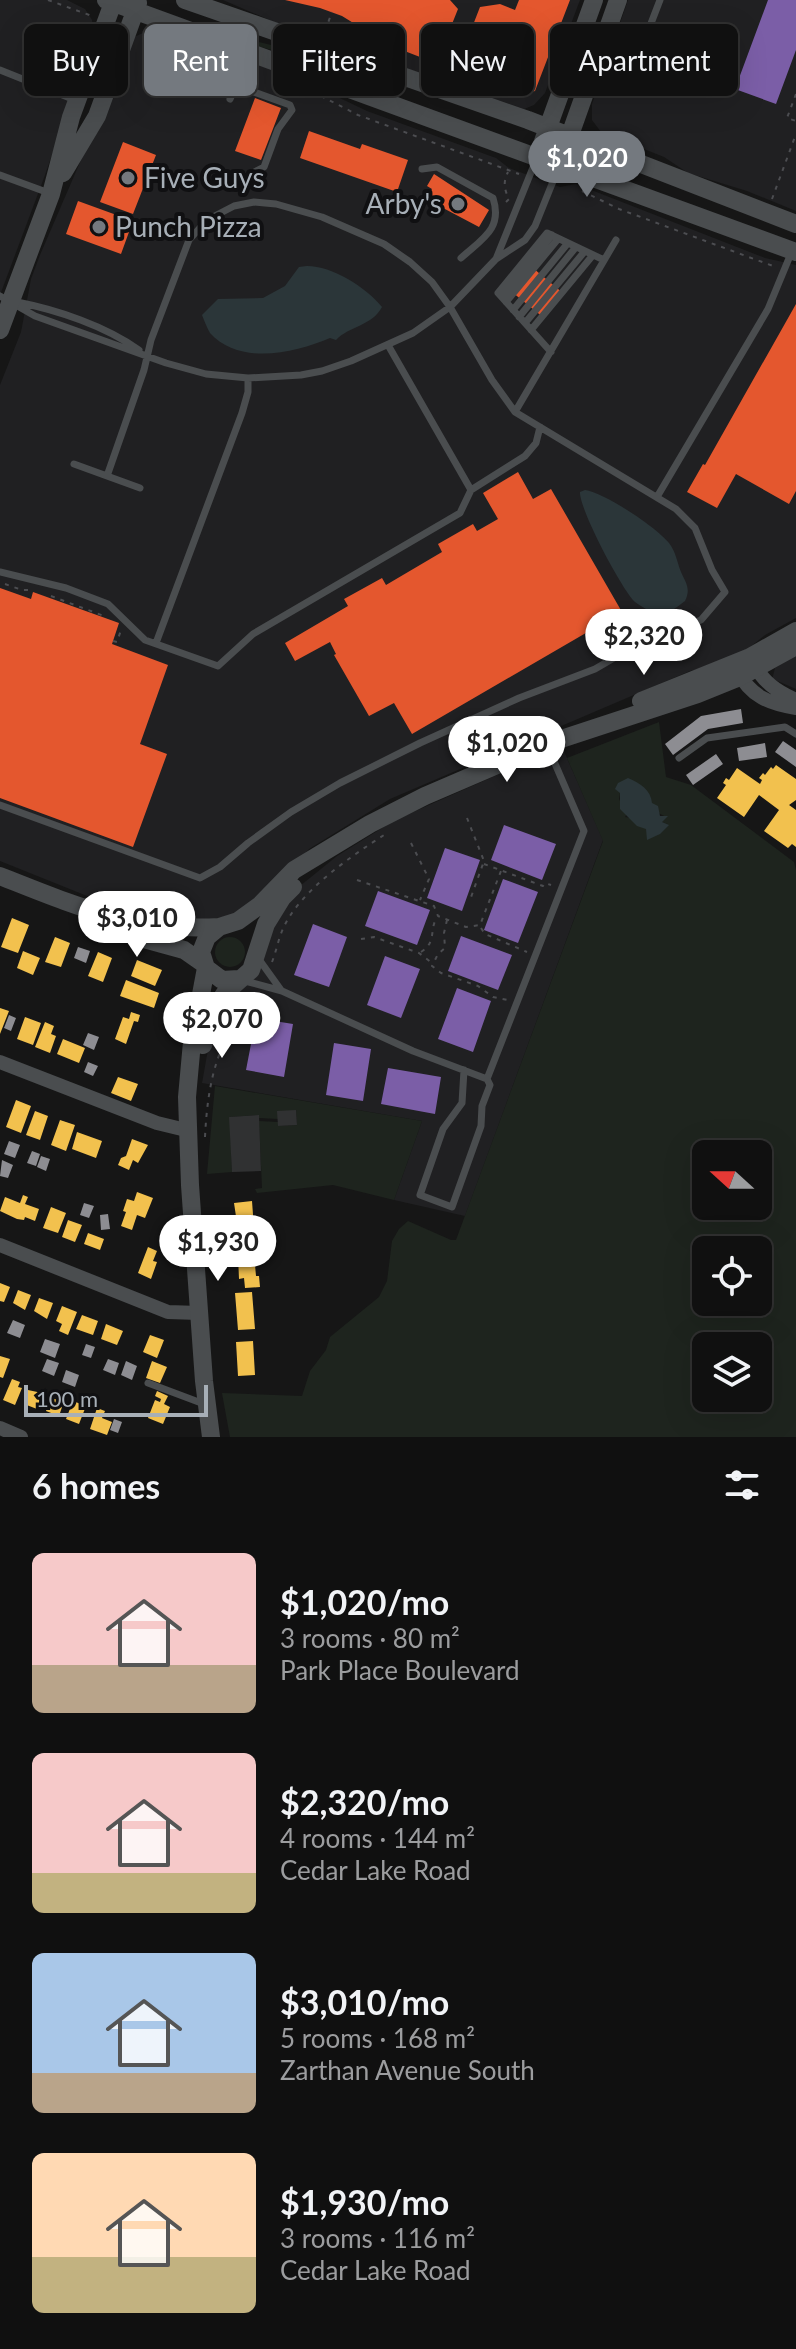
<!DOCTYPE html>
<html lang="en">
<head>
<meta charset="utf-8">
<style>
	:root { --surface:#101010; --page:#191919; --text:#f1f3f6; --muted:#9c9d9f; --line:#303030; --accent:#74797f }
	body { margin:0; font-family:Lato,sans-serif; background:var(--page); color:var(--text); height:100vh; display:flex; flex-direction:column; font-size:30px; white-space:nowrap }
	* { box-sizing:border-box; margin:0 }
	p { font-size:26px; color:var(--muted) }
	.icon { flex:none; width:44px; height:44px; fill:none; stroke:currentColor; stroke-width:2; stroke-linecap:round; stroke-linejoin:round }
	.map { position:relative; height:1437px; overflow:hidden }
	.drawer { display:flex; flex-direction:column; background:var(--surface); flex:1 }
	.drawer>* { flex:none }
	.top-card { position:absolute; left:24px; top:24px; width:748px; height:72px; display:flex; gap:16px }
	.needle { width:52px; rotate:291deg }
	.tools { position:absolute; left:692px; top:1140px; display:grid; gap:16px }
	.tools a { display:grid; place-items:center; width:80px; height:80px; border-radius:12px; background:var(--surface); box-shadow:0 8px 32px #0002,0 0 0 2px var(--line); font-size:40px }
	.scale { position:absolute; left:24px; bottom:20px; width:184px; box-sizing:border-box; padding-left:8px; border:4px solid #a7afb7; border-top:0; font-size:22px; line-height:28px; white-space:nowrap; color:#a7afb7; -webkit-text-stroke:6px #101012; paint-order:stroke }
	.price { position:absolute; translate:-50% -68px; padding:0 18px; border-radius:28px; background:#fff; color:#222; font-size:26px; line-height:52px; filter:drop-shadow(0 2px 4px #0008) }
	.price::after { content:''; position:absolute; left:50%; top:48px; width:24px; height:18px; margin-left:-12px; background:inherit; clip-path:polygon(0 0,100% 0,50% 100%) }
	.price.on { background:var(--accent); color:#fff }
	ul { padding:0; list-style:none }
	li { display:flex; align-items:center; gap:24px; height:200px; padding:0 32px }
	li span { display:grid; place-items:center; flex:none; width:224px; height:160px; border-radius:12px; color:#555 }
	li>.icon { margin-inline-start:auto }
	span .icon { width:96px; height:96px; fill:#fffc; stroke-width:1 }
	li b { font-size:34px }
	h2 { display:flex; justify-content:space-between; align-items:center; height:96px; padding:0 32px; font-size:34px }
	.tag { padding:0 28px; border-radius:12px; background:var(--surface); box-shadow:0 8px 32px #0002,0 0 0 2px var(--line); font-size:28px; line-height:72px }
	.tag.on { background:var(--accent); color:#fff }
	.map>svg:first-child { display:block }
</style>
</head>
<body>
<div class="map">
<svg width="796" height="1437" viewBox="0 0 796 1437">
	<rect width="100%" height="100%" fill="#161616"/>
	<path fill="#202022" d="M0,0H67L85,9L92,20L94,33L45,175L0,295Z
		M223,0H580L545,93L534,105L524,109L281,25Z
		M628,0H796V211L747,191L688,173L664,157L601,132L592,120V104Z
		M152,29L296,77L367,111L496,158L509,168L560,187L576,184L765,258L796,265V618L765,635L743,653L717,665L690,671L390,799L309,849L293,866L234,915L196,922L127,912L0,861V385L21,332L31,279L40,255L134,37Z
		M796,655V689L773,679V676L775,668Z
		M563,749L603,840L465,1216L394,1200L422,1121L202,1083L211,1033L295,890L337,856L395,820L531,760Z"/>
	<path fill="#1e241e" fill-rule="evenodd" d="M247,39L319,57L368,73V76L257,46L246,43Z
		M659,722L666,777L691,785L794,862L796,870V1437H230L222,1393L302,1396L310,1371L326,1350L330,1337L379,1297L387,1281L392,1241L399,1229L408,1221L451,1240H456L603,841L567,758ZM620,793L666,817L661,822L668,824L625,817L627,814L619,799ZM706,1154H758V1206H706ZM706,1250H758V1302H706ZM706,1346H758V1398H706Z
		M215 952a15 15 0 1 1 30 0a15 15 0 1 1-30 0Z
		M215,1086L422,1121L394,1200L333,1185L257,1193L255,1189L262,1188L259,1121L278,1122V1126L297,1125L296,1110L278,1119L259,1118L258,1115L230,1117L232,1172L207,1174Z"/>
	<path fill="#2b3639" d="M307,266C332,266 366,287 382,307C372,326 349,326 336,340L330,338C295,353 240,366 210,333C207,328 204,320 202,315L218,299L263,298L285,286L299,267Z
		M585,490C605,493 656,527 669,543C676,552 677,562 681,572C686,583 691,589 685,601C677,607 668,615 657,613C651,612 640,606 635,602C622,590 579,509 580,492Z
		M628,778C640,783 651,790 652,803L658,806L660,816H668L662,822L669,825L660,834L647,840L646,829L637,826L620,809V793L615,789L618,783Z"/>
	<path fill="#f2c14e" d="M776,765L796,779V800L789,805L796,810V847L792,844L788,848L764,831L779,810L759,795L744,817L717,798L726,785L723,783L726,778L729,780L737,768L760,784L762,780L759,778L763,773L765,775L771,767L773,769Z
		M12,918L29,925L18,953L1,947Z
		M55,937L70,943L61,967L45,962Z
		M23,951L40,958L33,975L17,968Z
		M98,952L112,958L103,982L88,976Z
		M137,960L162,970L155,986L131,976Z
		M126,980L159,993L154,1008L120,996Z
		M0,1008L9,1011L0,1034Z
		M131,1012L140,1015L138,1022L134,1021L126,1044L115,1039L123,1017L129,1019Z
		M25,1017L41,1023L33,1045L17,1039Z
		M45,1022L54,1026L51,1034L56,1036L50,1053L35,1047Z
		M63,1039L85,1048L79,1063L57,1054Z
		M118,1077L138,1084L131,1101L111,1093Z
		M16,1100L31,1106L21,1133L6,1127Z
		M35,1111L48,1116L40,1140L26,1135Z
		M60,1120L75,1125L66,1151L51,1145Z
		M77,1132L102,1141L96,1158L72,1149Z
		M132,1139L148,1145L138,1163L133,1160L129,1170L118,1165L121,1158L126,1156Z
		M137,1192L153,1198L145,1218L137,1215L132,1230L121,1226L126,1212L123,1211L127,1199L134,1201Z
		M23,1195L28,1197L25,1204L39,1209L35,1221L25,1217L24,1220L17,1219L0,1211L5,1197L20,1203Z
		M252,1201L255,1242L240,1243L234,1203Z
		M51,1207L66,1213L58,1233L43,1228Z
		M68,1220L82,1225L75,1242L62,1237Z
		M88,1233L104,1239L100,1250L84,1244Z
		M148,1247L157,1251L153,1261L157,1262L151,1279L138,1273Z
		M254,1254L256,1276H259L260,1287L245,1288L244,1278L239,1279L238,1256Z
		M0,1283L10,1287L4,1302L0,1301Z
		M18,1290L31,1295L25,1310L13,1303Z
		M252,1292L255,1329L238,1330L235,1293Z
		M39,1298L53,1303L47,1319L34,1311Z
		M62,1306L77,1312L68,1335L59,1331L62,1324L56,1321Z
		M82,1315L98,1321L93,1335L76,1329Z
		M106,1324L123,1331L117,1345L101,1339Z
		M150,1335L164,1340L157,1358L143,1352Z
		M253,1341L255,1375L238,1376L236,1342Z
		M0,1356L10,1359L3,1378L0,1377Z
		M152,1361L167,1367L160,1383L146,1378Z
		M12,1379L20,1382L18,1387L22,1388L15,1405L3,1400Z
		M28,1390L42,1393L37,1409L24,1404Z
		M157,1391L168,1396L164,1404L170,1407L163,1424L148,1418L155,1400L160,1402L161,1399L155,1396Z
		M50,1398L64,1401L59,1416L46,1411Z
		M73,1401L86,1406L79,1424L66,1419Z
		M97,1408L105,1411L102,1418L112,1422L107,1435L90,1429Z"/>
	<path fill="#e4572e" d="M285,0H450L458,9L440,54L420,57L389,45L342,16L320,8Z
		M519,0H570L535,91L520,95L472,76L459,61L480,7L500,4L515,10Z
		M255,98L281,108L261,160L235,151Z
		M309,131L360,149L362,144L408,160L397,192L300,158Z
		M123,142L156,155L133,214L100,202Z
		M434,174L489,210L479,227L426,199L432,189L427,186Z
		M78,201L133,221L121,254L66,234Z
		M527,263L564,294L544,318L506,287Z
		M796,304V491L789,504L736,474L717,508L687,492L703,464L705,465Z
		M518,472L533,499L551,489L622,612L412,734L394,703L369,716L334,655L336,654L330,642L295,661L285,643L348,606L344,599L382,578L386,585L442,552L438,544L473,524L477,531L498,519L483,493Z
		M0,588L31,599L33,592L119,623L112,644L168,665L140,744L167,754L133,847L0,798Z"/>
	<path fill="#7b5ea7" d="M768,0H796V50L776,104L735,89Z
		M504,825L556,844L542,880L491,860Z
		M445,848L480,860L462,911L427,898Z
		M503,879L538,892L518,943L484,930Z
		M378,891L430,910L417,945L365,926Z
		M313,924L347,937L329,987L294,975Z
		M461,936L512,955L498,990L448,971Z
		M385,956L420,969L401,1018L367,1005Z
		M457,988L491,1001L473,1052L438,1039Z
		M256,1018L293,1024L284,1077L246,1070Z
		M334,1043L371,1049L363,1101L326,1095Z
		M388,1068L441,1077L435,1114L381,1104Z"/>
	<path fill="#8d8d92" d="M741,709L743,723L708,729L673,755L665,744L701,716Z
		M783,741L796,750V767L775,752Z
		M765,743L767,757L739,761L737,748Z
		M716,754L723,764L693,785L686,775Z
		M78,947L90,951L86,963L74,958Z
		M9,1015L16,1018L11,1031L4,1028Z
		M88,1033L99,1037L94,1050L83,1045Z
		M88,1062L98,1066L93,1076L84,1072Z
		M9,1141L20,1145L15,1158L4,1154Z
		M32,1151L40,1154L36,1166L27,1163Z
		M41,1156L50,1159L46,1171L37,1167Z
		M2,1160L13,1165L8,1178L0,1176Z
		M84,1203L94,1206L89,1218L80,1215Z
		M108,1214L110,1229L101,1230L100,1215Z
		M13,1320L25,1325L20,1338L7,1333Z
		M45,1339L60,1344L55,1358L40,1352Z
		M86,1344L95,1347L91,1358L82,1355Z
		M47,1359L59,1363L54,1376L42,1371Z
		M108,1359L119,1363L115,1375L103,1370Z
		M126,1361L137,1366L132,1380L121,1375Z
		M66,1370L79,1375L75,1387L62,1382Z
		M114,1419L122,1422L118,1433L110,1430Z"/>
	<path fill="#303132" d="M296,1110L297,1125L278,1126L277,1111Z
		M259,1115L261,1171L232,1172L229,1117Z"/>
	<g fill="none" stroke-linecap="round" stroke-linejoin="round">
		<path stroke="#4c4d51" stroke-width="2" stroke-dasharray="4 6" stroke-linecap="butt" d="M48,0L92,16
			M325,31L332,12
			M796,94L787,118L796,121
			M321,96L358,115L519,174
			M582,191L619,209L773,266
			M772,199L796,134
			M506,202L509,199C504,189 503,182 508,172
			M5,584L22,590H29
			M51,596L104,616
			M113,641L117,642L121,630
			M467,818L484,861L470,900
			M411,843L429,879L420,900
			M484,864L543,886L545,883L551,885
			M357,880L434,906L438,916L466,927L480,925L501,871
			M447,920L444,933L445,948L438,954L432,966L441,973L478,986L493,997L508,1000
			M481,928L485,934L527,952
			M361,939L374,937L419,953L432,963
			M421,952C437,942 429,930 437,917
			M272,962C276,952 278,941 282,931C298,892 350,857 384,835
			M205,1137C208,1077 218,1044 251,994"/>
		<path stroke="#4a4d4f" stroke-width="7" d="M607,39L705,74
			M640,52L660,0
			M0,70L75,100
			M422,169L437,167L493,198C503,229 482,239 461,258
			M0,175L49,193
			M228,186L264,167L278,129L292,110L290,105L243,88L234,90L230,99
			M496,259L536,160
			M0,296L35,316L166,363L206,374L248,378L301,375L322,371L351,361L413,333L450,307L496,259L525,240L535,226L558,169
			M502,297L552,235
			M17,302C58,310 105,326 139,350
			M506,302L558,239
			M513,310L568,243
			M519,317L576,247
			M525,323L585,251
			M531,330L593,255
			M388,345L471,490
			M551,352L498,293L547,233L604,260
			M515,412L616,240
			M74,464L140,488
			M657,497L768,309L792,251
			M0,572L66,588L108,604L145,640L218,666L253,634L460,513L471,490L525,456L536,443L540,427
			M156,643L242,413L248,392V378
			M679,758L707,738L785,727L796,734
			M0,805L200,878L220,867L248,843L291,812L340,783L420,743L519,698L595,669L643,641L701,620L725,592L712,570L695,528L676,509L515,412L492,380L450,307L432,282L410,262L384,244L322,217L276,204L254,202L234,206L207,220L189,240L151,340L144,370L107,476
			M258,958L281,990
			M245,981L282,991L413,1051L487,1079
			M464,1070L462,1103L443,1129L420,1195L452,1207L481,1126L482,1106L490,1085L487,1079L584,831L547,745
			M148,1383L204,1404"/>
		<path stroke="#4a4d4f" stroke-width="14" d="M753,662C763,682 776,691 796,700
			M737,670C750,696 769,704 796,708
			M0,1062L157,1123L190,1131
			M0,1245L168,1312L199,1313
			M0,1428L21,1437"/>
		<path stroke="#4a4d4f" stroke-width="18" d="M106,0L796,252
			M185,0L528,120L796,224
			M537,158L594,0
			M559,166L618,0
			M63,173L97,116L138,3
			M0,330L51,194L71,117L114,0
			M641,701L750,657L796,631
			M0,876C76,906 135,932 219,927
			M110,923L144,939L184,950L204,964
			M206,968L192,1042L187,1097L190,1185L204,1381L211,1437
			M239,979L222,980L206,968L201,952L207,937L219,927L238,921L260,905L294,870L370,824L425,796L546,744L698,694L740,677L796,646
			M203,1045L217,1005L225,993L251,970L266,924L282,898L293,887"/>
	</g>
	<g fill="#74797f" stroke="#101012" stroke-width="3">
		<circle cx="128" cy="178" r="8"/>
		<circle cx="458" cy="204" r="8"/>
		<circle cx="99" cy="227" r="8"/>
	</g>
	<g text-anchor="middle" stroke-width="8" stroke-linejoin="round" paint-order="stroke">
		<g font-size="28" fill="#a7afb7" stroke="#101012" text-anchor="start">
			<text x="144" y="188">Five Guys</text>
			<text x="442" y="214" text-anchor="end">Arby's</text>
			<text x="115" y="237">Punch Pizza</text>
		</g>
	</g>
</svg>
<div class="tools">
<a><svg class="needle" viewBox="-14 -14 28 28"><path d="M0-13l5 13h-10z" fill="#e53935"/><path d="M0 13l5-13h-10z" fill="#9c9d9f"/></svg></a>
<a><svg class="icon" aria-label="locate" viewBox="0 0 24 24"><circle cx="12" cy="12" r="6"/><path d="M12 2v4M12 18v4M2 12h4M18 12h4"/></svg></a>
<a><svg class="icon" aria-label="layers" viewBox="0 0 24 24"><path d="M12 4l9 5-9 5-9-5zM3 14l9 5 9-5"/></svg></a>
</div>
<div class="scale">100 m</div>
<b class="price on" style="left:587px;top:199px">$1,020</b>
<b class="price" style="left:644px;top:677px">$2,320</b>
<b class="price" style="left:507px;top:784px">$1,020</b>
<b class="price" style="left:137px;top:959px">$3,010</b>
<b class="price" style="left:222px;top:1060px">$2,070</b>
<b class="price" style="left:218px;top:1283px">$1,930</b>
<div class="top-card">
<a class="tag">Buy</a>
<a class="tag on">Rent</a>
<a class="tag">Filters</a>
<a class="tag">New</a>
<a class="tag">Apartment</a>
</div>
</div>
<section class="drawer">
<h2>6 homes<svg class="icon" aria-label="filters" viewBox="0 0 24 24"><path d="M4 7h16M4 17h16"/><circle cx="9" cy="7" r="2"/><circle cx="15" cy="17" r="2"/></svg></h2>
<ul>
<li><span style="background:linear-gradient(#f6c9c9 70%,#b9a48a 0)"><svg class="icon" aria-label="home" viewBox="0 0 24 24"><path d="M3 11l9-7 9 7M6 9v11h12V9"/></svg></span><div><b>$1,020/mo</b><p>3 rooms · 80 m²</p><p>Park Place Boulevard</p></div></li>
<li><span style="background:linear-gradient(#f6c9c9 75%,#c2b280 0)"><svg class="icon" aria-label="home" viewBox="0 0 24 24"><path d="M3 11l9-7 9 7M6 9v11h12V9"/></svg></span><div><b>$2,320/mo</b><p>4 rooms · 144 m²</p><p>Cedar Lake Road</p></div></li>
<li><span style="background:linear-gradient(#a9c7e8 75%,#b9a48a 0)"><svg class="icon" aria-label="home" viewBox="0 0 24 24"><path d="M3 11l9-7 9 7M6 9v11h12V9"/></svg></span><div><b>$3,010/mo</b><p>5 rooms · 168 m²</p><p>Zarthan Avenue South</p></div></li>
<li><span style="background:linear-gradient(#ffd9b3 65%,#c2b280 0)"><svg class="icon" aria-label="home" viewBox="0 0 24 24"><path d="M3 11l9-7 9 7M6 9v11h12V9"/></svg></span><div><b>$1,930/mo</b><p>3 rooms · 116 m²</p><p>Cedar Lake Road</p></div></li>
</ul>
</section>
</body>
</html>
